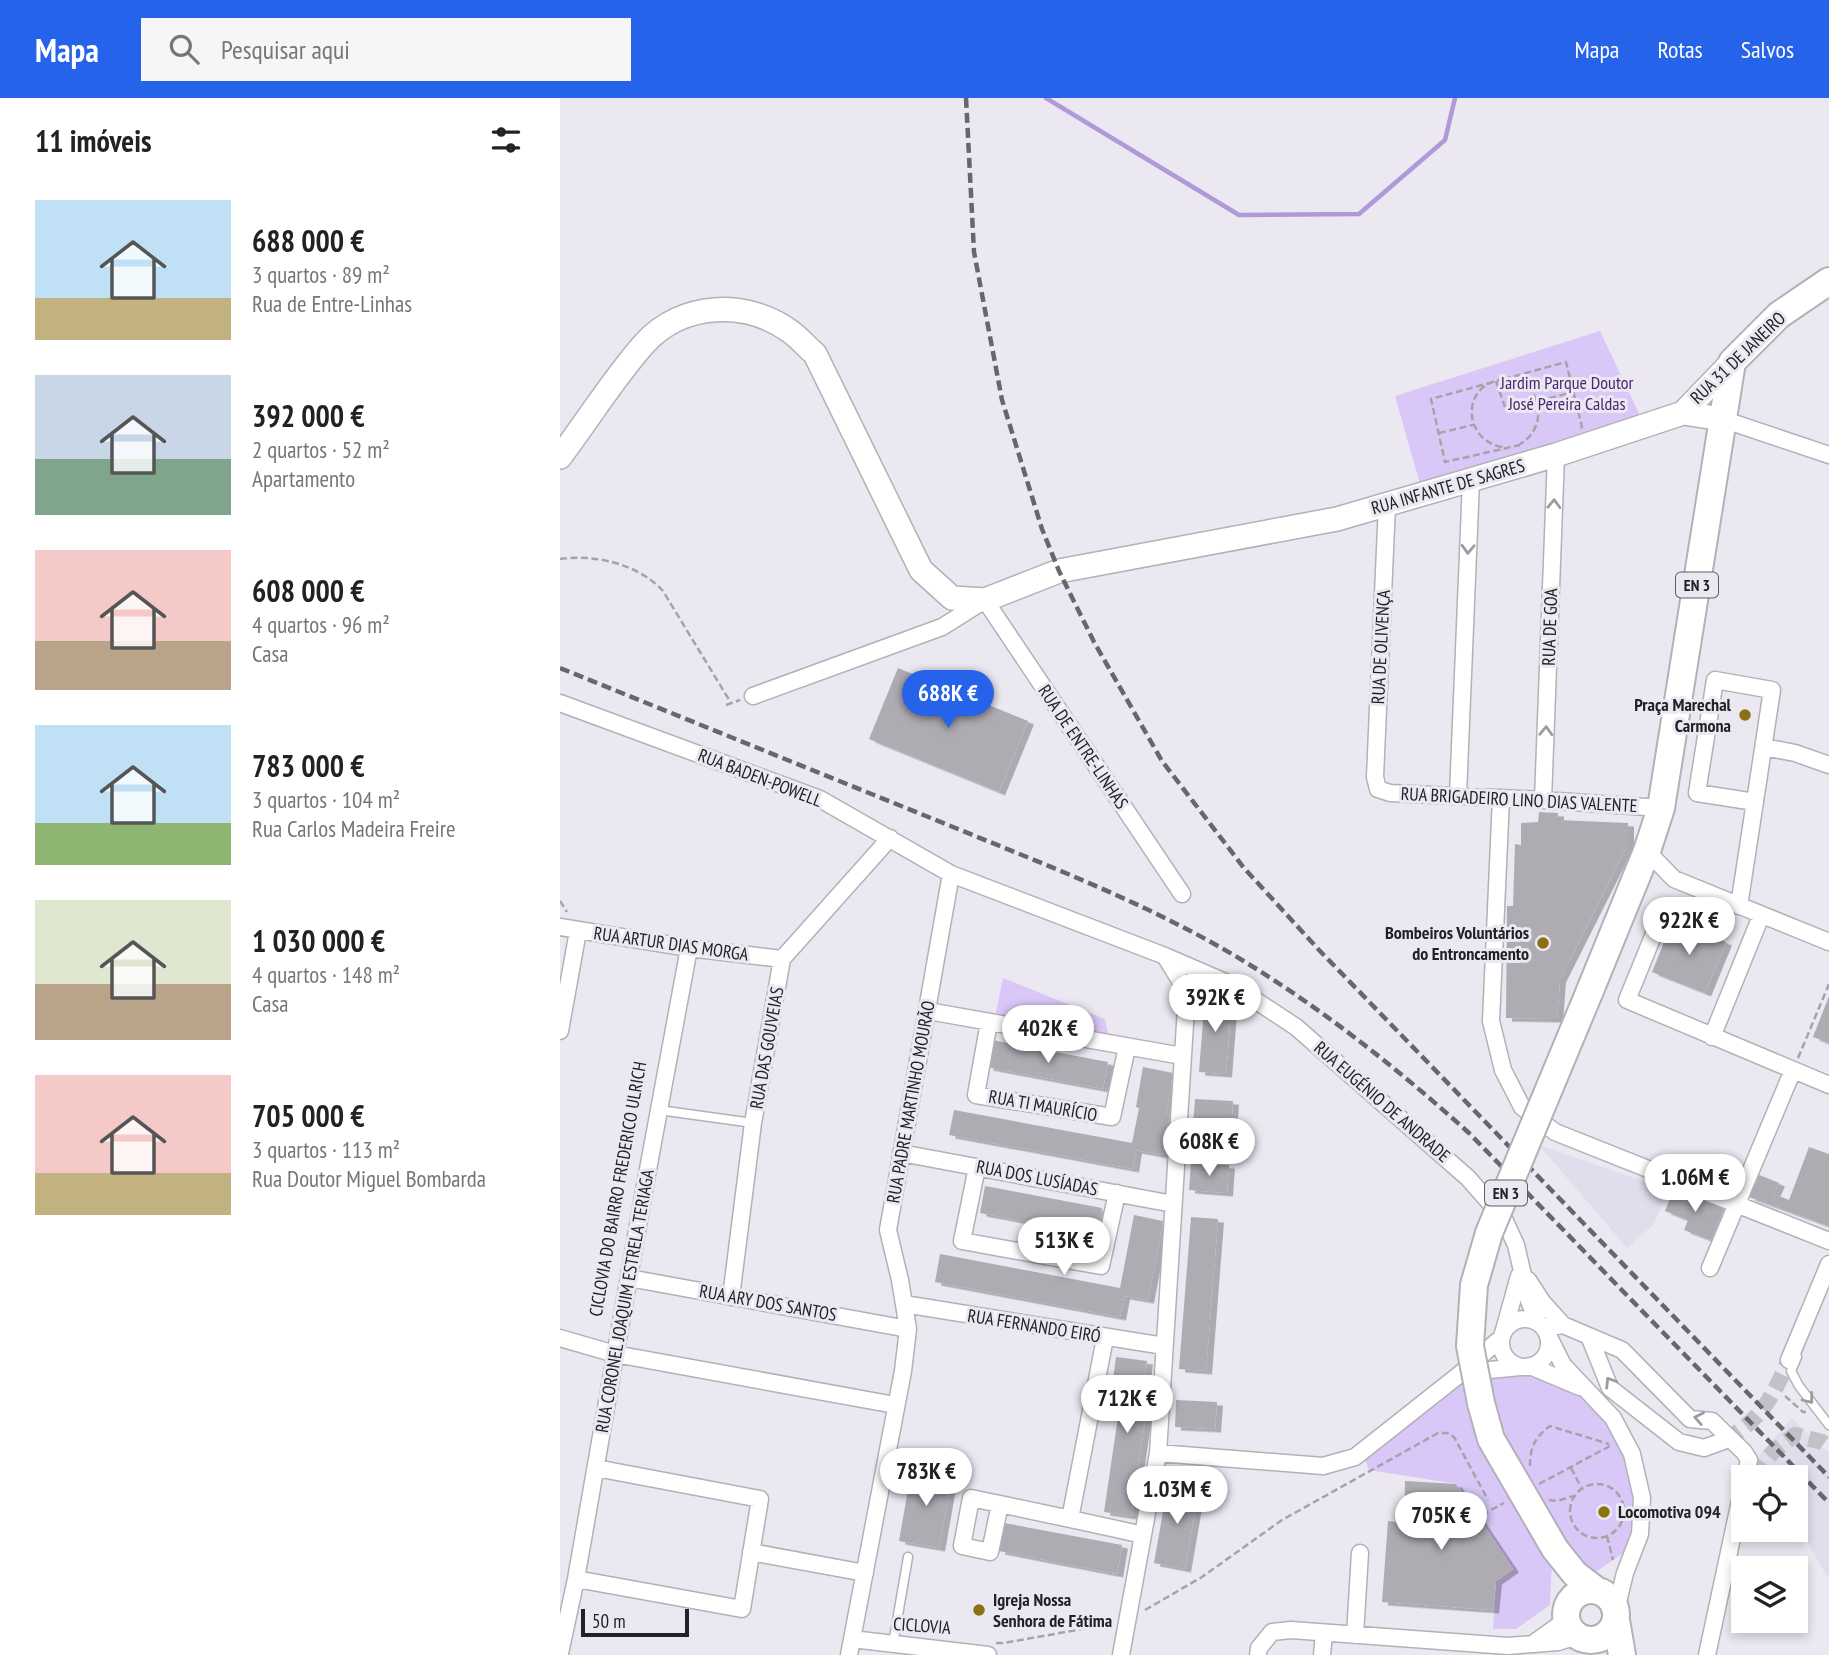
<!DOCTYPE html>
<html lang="pt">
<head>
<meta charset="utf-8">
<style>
	:root { --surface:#fff; --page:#f6f6f6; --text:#222; --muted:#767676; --accent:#2563eb }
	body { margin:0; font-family:"PT Sans Narrow",sans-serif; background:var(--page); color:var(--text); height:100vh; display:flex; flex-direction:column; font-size:26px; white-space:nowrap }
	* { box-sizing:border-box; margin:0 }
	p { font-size:23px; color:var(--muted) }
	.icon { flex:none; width:38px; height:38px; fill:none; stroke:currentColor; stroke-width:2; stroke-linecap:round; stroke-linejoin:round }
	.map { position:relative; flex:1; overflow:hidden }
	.side { display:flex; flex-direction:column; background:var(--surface); width:560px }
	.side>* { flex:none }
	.controls { position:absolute; left:1171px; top:1367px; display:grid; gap:14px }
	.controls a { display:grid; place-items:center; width:77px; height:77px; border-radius:0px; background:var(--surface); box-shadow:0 4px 10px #0003; font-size:35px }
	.scale { position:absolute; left:21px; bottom:18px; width:108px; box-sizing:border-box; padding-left:7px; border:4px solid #222125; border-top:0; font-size:19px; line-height:24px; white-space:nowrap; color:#222125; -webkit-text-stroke:5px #ebe8f1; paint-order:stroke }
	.price { position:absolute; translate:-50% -60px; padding:0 16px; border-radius:24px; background:#fff; color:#222; font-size:23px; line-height:46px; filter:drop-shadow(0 2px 4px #0008) }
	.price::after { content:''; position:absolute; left:50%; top:42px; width:21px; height:16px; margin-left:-10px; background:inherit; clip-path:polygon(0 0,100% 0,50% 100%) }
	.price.on { background:var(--accent); color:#fff }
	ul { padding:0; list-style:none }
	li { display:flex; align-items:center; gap:21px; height:175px; padding:0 35px }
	li span { display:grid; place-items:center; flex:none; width:196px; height:140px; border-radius:0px; color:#555 }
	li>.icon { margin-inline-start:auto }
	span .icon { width:84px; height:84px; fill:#fffc; stroke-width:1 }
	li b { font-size:30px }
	h2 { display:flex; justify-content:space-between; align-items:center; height:84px; padding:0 35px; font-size:30px }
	header { display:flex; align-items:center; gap:42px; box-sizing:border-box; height:98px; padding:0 35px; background:var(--accent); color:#fff }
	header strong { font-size:33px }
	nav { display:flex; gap:38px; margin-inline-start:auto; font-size:24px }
	.search { width:490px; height:63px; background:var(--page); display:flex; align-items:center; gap:18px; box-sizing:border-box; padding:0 24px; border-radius:0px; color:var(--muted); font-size:26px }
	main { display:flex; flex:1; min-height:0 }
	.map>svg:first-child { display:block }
</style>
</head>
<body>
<header>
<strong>Mapa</strong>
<div class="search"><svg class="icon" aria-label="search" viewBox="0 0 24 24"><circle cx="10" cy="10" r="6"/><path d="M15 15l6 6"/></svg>Pesquisar aqui</div>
<nav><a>Mapa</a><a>Rotas</a><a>Salvos</a></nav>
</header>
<main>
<section class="side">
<h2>11 imóveis<svg class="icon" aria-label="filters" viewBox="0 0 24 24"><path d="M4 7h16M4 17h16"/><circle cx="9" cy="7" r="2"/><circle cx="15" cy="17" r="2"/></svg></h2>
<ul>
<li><span style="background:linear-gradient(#bfe0f5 70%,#c2b280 0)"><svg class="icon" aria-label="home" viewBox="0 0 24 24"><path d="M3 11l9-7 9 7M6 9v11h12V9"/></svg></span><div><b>688 000 €</b><p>3 quartos · 89 m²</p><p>Rua de Entre-Linhas</p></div></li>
<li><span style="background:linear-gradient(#c9d6e8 60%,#7fa58c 0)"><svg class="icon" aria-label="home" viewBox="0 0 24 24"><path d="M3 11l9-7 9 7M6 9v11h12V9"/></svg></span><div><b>392 000 €</b><p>2 quartos · 52 m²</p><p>Apartamento</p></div></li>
<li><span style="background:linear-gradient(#f6c9c9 65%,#b9a48a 0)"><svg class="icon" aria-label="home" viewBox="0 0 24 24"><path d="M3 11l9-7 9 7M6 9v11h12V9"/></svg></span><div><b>608 000 €</b><p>4 quartos · 96 m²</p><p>Casa</p></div></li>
<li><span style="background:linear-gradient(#bfe0f5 70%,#8fb573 0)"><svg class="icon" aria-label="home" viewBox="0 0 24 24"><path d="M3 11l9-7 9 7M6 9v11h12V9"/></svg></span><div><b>783 000 €</b><p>3 quartos · 104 m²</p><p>Rua Carlos Madeira Freire</p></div></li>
<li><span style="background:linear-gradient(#dfe7d0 60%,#b9a48a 0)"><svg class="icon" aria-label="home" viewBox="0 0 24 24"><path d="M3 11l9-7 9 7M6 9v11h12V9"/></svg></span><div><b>1 030 000 €</b><p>4 quartos · 148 m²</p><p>Casa</p></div></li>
<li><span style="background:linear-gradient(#f6c9c9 70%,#c2b280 0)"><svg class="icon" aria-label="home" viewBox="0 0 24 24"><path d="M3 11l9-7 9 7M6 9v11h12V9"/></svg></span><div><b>705 000 €</b><p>3 quartos · 113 m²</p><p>Rua Doutor Miguel Bombarda</p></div></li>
</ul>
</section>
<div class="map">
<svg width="1269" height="1557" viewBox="0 0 1269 1557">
	<defs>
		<filter id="shadow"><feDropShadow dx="6" dy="3.5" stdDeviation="0" flood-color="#0004"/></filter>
	</defs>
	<rect width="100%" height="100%" fill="#ebe8f1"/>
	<path fill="#e2dded" d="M979,1047L1108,1092L1094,1126L1067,1150Z
		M1232,1320L1255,1343L1269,1354V1481L1236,1426V1379H1206L1195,1362Z"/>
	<path fill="#d9c7f7" d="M1040,233L1083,324L862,393L835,298Z
		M443,880L545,921L548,936L542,941L435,919Z
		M900,1276L954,1399L992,1461L990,1507L956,1531H933L936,1483L953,1471L897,1386L809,1372L802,1354Z
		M943,1276L968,1277L1024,1298L1055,1335L1073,1384L1075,1433L1065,1454L1034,1475L1005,1454L935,1322L924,1278Z"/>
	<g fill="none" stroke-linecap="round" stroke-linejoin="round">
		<path stroke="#b198d8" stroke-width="4.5" d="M486,0L679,117L799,116L885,42L895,0"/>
	</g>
	<path fill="#aeabb3" filter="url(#shadow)" d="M338,570L468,623L439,694L309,641Z
		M979,714L998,715V722L1068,725V746L1000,881L997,921L946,920L947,808H953L955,746L961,747V725L978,724Z
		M1113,822L1166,844L1145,895L1092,874Z
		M645,897L672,899L666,976L639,974Z
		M1269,898V945L1253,939Z
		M432,942L548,964L543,991L427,969Z
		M583,969L613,975L606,1015H610L602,1057L576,1052L573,1071L389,1037L394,1012L572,1045L579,1010L576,1009Z
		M635,1001L673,1003L671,1031L633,1028Z
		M1249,1049L1269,1056V1128L1189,1099L1197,1076L1219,1085L1214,1096L1229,1102Z
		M631,1065L669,1067L667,1095L629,1092Z
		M425,1088L542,1110L538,1137L420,1115Z
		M1114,1091L1164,1111L1151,1142L1124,1132L1128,1122L1105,1113Z
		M574,1117L603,1123L588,1202L564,1198L560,1219L375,1184L380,1156L560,1190Z
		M631,1119L658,1121L646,1273L619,1271Z
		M556,1259L587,1263L582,1301L588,1302L571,1418L544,1414L561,1298L551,1296Z
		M616,1302L657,1304L655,1331L615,1329Z
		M352,1369L392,1376L379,1450L339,1443Z
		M845,1383L896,1386L953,1471L936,1483L933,1512L822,1504L828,1423L844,1425Z
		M608,1385L639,1390L625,1471L594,1465Z
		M444,1425L562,1447L557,1476L439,1453Z"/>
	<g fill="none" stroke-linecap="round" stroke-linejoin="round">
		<path stroke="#c3c0c8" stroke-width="16" stroke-dasharray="16 8" stroke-linecap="butt" d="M1166,1342C1204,1318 1211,1301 1229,1262
			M1197,1379C1204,1359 1218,1349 1235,1337L1262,1344L1269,1349"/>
		<g stroke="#b3b0b8" stroke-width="11">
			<path id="lane" d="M99,1012L193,1025
				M1237,1259L1231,1273L1239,1288L1269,1327
				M333,1546L348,1459"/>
		</g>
		<g stroke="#b3b0b8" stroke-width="19">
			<path id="street" d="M1162,321L1269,357
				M827,406L815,679L818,691L830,695L983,702L1101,710
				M193,598L382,529L425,502L622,796
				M0,605L260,701L391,776L605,858L627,894L598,1355L561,1557
				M1204,649L1235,655L1269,667
				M898,697L911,383
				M941,700L931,923L943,972L962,1009L995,1034L1269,1143
				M983,702L996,357
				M1087,753L1114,781L1269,844
				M1179,808L1212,592L1155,582L1137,695L1195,704
				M1098,826L1067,902L1269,987
				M0,829L129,850L222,861
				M605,858L672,887L736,929L908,1080L944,1121L956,1147L969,1203L978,1224
				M368,913L622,958
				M429,924L416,997L552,1019L567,949
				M0,933L18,833
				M1152,939L1201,818
				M341,1055L613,1106
				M417,1069L402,1143L541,1168L557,1095
				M1150,1170L1233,972
				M69,1180L348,1231
				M968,1182L983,1205L1003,1227
				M171,1199L193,1025L222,861L330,740
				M344,1206L604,1248
				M941 1245a24 24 0 1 1 48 0a24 24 0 1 1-48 0Z
				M985,1230L1003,1227L1062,1252L1130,1321L1152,1323L1184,1354L1189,1362L1185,1379
				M944,1232L959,1178
				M1029,1238L1050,1290L1119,1344L1144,1350L1166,1342
				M989,1239L1003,1267L1053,1320L1072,1356L1082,1400L1080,1436L1065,1475L1056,1512
				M0,1240L55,1256L335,1307
				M1229,1262L1269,1166
				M970,1268L1020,1289
				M909,1274L960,1269
				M598,1355L763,1368L795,1359L900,1276L941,1240
				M440,1406L430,1454L402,1448L411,1400C468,1412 526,1424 583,1437
				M510,1421L545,1240
				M191,1454L305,1475
				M16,1481L182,1511L200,1401L36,1370
				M795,1537L800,1455
				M292,1541L428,1557
				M974,1545L1006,1522
				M0,1555L16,1481L84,1093L129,850
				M289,1557L343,1273L348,1231L340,1182L328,1132L391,776
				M698,1557L699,1550L712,1534L731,1532L948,1548L998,1544L1017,1538
				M762,1557L764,1535
				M1147,1557L1183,1389"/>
		</g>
		<g stroke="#b3b0b8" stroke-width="26">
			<path id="secondary" d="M1123,315L1172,264
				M0,359C28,322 53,281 84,246C122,204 186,201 231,234C239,240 247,249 255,256L361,472L392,500L425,502L499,473L777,421L996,357L1123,315L1162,321"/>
		</g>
		<g stroke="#b3b0b8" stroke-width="30">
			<path id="primary" d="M1029,895L1087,753L1101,710L1172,264L1219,217L1269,183
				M921,1305L931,1341L995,1451L1015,1476L1036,1492
				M1006 1517a25 25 0 1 1 50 0a25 25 0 1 1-50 0Z
				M1056,1522L1062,1557"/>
		</g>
		<path stroke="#a5a3aa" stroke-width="2.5" stroke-dasharray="7 3.5" stroke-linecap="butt" d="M944,281L1006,264L1022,329L1020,330
			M936,283L945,309
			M933,284L871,301L885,364L960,347
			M979,303L1013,294
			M879,335L913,327
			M942,349C903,342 901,288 940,282C980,275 992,328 960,346
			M0,461C36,456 78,466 103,493L171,605
			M166,607L180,602
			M0,803L7,814
			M1238,960L1269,886
			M1225,1298L1243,1314H1246
			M970,1368C970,1349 975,1339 990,1328L1049,1346
			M1011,1370L1021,1389
			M1010 1413a27 27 0 1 1 54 0a27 27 0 1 1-54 0Z
			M979,1386L1050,1348
			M989,1402L997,1403L1013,1398
			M922,1417L944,1405
			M1047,1438L1053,1462
			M585,1512L642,1479L722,1422L878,1335H887L894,1339L928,1402
			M436,1545H444L550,1526"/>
		<use href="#lane" stroke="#fff" stroke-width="8"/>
		<use href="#street" stroke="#fff" stroke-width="16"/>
		<use href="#secondary" stroke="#fff" stroke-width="23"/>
		<use href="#primary" stroke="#fff" stroke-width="26"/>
		<path stroke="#68666c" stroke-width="4.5" stroke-dasharray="10 5" stroke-linecap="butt" d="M406,0L414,154L442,302L482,431L499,473L534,544L602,663L684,770L759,852L1269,1379
			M0,570C131,623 262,676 393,729C491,769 591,807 682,862C764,912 838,971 909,1035L1269,1405"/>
		<g stroke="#b3b0b8" stroke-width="30" stroke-linecap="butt">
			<path id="primary-bridge" d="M921,1305L910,1248L914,1187L929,1135L1029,895"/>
		</g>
		<use href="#primary-bridge" stroke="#fff" stroke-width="26"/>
	</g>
	<defs><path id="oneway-chevron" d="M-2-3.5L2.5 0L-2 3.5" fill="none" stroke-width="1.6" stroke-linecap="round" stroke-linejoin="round" transform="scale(1.75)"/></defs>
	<g stroke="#9c9b9d">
		<use href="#oneway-chevron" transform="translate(994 406) rotate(-88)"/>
		<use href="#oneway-chevron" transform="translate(908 451) rotate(92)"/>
		<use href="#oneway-chevron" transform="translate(986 633) rotate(-88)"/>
		<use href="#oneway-chevron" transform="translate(1050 1284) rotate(-122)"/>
		<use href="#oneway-chevron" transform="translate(1249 1301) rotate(52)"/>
		<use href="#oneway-chevron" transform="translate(1139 1320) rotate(-169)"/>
	</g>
	<g fill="#8b7113" stroke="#ebe8f1" stroke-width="2.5">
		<circle cx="1185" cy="617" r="7"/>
		<circle cx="983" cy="845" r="7"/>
		<circle cx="1044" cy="1414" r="7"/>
		<circle cx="419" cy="1512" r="7"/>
	</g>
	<g text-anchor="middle" stroke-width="6" stroke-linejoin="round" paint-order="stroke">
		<g fill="#ebe8f1" stroke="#5e5d62" stroke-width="2">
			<rect x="1116" y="474.5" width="42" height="25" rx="5"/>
			<rect x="925" y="1082.5" width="42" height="25" rx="5"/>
		</g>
		<g font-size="16" font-weight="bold" fill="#222125">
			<text x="1137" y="493">EN 3</text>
			<text x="946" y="1101">EN 3</text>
		</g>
		<g font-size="18" fill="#222125" stroke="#ebe8f1">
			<text transform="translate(1178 260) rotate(-44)" y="6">RUA 31 DE JANEIRO</text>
			<text transform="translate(888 389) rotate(-16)" y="6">RUA INFANTE DE SAGRES</text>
			<text transform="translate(990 529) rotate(-88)" y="6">RUA DE GOA</text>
			<text transform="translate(821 549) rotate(-87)" y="6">RUA DE OLIVENÇA</text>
			<text transform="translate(523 649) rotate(56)" y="6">RUA DE ENTRE-LINHAS</text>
			<text transform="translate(200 680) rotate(21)" y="6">RUA BADEN-POWELL</text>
			<text transform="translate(959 702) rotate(3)" y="6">RUA BRIGADEIRO LINO DIAS VALENTE</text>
			<text transform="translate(111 846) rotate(8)" y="6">RUA ARTUR DIAS MORGA</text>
			<text transform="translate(207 950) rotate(-80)" y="6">RUA DAS GOUVEIAS</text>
			<text transform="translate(351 1004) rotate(-80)" y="6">RUA PADRE MARTINHO MOURÃO</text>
			<text transform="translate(822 1004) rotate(41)" y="6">RUA EUGÉNIO DE ANDRADE</text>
			<text transform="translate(483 1008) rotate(10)" y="6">RUA TI MAURÍCIO</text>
			<text transform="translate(477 1080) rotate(11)" y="6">RUA DOS LUSÍADAS</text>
			<text transform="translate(58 1091) rotate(-80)" y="6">CICLOVIA DO BAIRRO FREDERICO ULRICH</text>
			<text transform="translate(65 1203) rotate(-80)" y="6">RUA CORONEL JOAQUIM ESTRELA TERIAGA</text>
			<text transform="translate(208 1205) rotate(10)" y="6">RUA ARY DOS SANTOS</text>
			<text transform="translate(474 1228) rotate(9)" y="6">RUA FERNANDO EIRÓ</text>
			<text transform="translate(362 1528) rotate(4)" y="6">CICLOVIA</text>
		</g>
		<g font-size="18" fill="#4a2772" stroke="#ebe8f1">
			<text x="1007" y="291">Jardim Parque Doutor<tspan x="1007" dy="21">José Pereira Caldas</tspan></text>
		</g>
		<g font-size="18" font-weight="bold" fill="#222125" stroke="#ebe8f1" text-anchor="end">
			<text x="1171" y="613">Praça Marechal<tspan x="1171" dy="21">Carmona</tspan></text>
			<text x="969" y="841">Bombeiros Voluntários<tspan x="969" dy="21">do Entroncamento</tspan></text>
			<text x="1058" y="1420" text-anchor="start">Locomotiva 094</text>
			<text x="433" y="1508" text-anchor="start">Igreja Nossa<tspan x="433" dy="21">Senhora de Fátima</tspan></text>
		</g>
	</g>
</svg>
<div class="controls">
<a><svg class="icon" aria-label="locate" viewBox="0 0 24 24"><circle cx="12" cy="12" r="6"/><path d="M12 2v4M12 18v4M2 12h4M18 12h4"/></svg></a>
<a><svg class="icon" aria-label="layers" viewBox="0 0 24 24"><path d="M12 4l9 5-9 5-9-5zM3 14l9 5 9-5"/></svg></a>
</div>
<div class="scale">50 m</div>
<b class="price on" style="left:388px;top:632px">688K €</b>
<b class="price" style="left:1129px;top:859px">922K €</b>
<b class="price" style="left:655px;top:936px">392K €</b>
<b class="price" style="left:488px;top:967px">402K €</b>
<b class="price" style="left:649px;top:1080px">608K €</b>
<b class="price" style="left:1135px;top:1116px">1.06M €</b>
<b class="price" style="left:504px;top:1179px">513K €</b>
<b class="price" style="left:567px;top:1337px">712K €</b>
<b class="price" style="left:366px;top:1410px">783K €</b>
<b class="price" style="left:617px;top:1428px">1.03M €</b>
<b class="price" style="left:881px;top:1454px">705K €</b>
</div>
</main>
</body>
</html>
